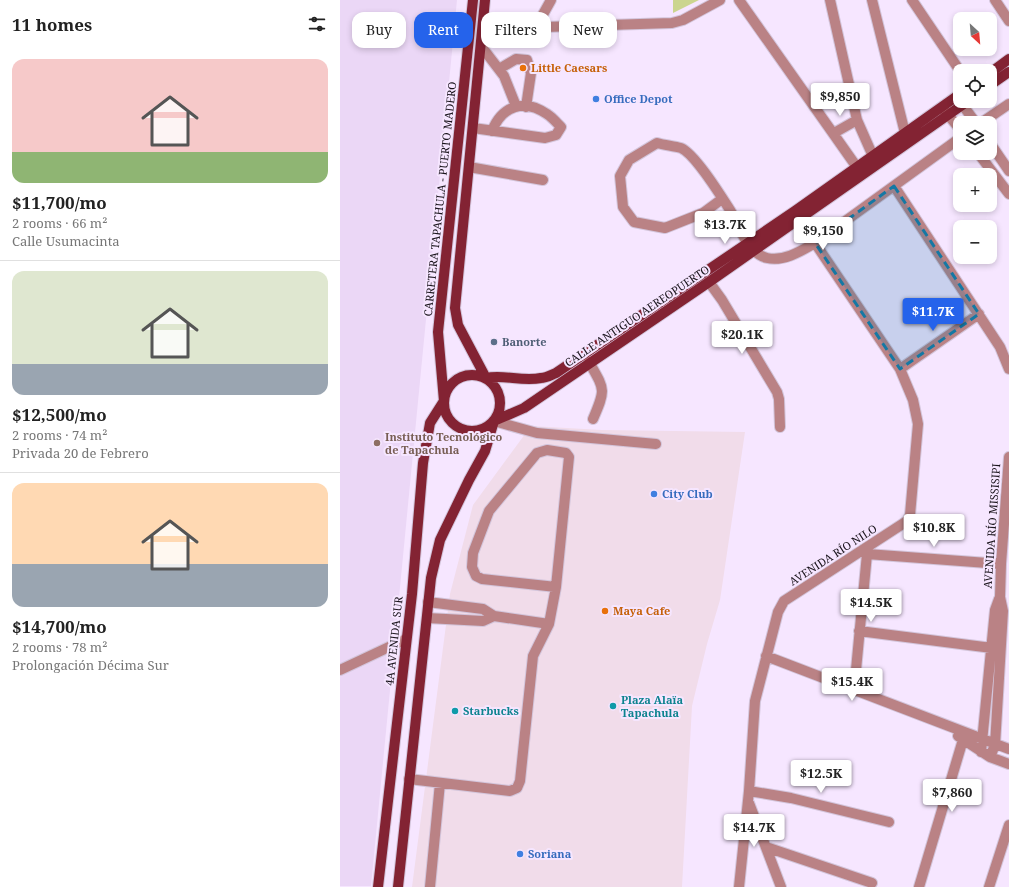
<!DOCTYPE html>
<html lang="en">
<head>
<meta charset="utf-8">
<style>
	:root { --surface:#fff; --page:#f2f2f2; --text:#222; --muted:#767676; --line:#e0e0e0; --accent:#2563eb }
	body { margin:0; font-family:"Noto Serif",serif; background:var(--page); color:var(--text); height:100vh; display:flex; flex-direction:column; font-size:15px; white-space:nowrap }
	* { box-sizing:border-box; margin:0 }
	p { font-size:13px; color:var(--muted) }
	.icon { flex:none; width:22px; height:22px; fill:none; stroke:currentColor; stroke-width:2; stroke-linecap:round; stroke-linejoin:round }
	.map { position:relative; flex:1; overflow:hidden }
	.drawer { display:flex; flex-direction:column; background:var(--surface); width:340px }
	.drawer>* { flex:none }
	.banner { position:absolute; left:12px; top:12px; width:380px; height:36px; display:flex; gap:8px }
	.needle { width:26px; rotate:154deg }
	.fabs { position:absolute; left:613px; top:12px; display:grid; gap:8px }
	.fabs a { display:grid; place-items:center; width:44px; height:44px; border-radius:8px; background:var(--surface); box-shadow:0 2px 6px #0003; font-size:20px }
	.price { position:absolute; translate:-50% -34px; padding:0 9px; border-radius:4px; background:#fff; color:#222; font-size:13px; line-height:26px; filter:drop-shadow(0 1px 2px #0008) }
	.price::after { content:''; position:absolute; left:50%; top:24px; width:12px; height:9px; margin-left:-6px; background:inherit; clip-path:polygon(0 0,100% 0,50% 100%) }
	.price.selected { background:var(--accent); color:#fff }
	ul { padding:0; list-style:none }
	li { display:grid; align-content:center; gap:8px; height:212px; padding:0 12px }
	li+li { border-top:1px solid var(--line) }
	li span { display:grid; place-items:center; height:124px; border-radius:12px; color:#555 }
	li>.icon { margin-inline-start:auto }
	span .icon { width:72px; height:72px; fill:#fffc; stroke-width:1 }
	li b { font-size:17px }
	h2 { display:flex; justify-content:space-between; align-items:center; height:48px; padding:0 12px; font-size:17px }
	.chip { padding:0 14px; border-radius:12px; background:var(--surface); box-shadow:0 2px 6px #0003; font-size:14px; line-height:36px }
	.chip.selected { background:var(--accent); color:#fff }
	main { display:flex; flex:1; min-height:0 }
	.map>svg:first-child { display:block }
</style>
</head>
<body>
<main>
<section class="drawer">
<h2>11 homes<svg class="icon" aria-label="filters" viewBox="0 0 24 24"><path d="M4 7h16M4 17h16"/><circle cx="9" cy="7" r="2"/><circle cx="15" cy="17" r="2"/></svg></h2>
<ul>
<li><span style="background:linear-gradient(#f6c9c9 75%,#8fb573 0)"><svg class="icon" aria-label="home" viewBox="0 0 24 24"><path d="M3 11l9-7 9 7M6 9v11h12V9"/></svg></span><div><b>$11,700/mo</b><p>2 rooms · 66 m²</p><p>Calle Usumacinta</p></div></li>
<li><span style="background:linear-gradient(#dfe7d0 75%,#9aa5b1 0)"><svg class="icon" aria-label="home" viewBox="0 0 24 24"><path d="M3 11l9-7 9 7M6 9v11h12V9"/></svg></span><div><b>$12,500/mo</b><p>2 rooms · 74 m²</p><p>Privada 20 de Febrero</p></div></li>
<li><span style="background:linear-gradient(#ffd9b3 65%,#9aa5b1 0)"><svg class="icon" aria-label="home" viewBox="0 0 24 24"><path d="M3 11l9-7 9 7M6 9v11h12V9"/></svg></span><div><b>$14,700/mo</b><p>2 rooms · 78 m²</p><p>Prolongación Décima Sur</p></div></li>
</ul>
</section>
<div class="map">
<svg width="669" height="887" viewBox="0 0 669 887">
	<rect width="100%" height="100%" fill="#f6e6ff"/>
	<path fill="#f1dcea" d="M191,426L262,430L405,432L380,600L367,644L352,706L342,887H72L110,594L133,505Z"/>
	<path fill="#ebd7f6" d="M0,0H117L31,886H0Z"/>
	<path fill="#cbd58f" d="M333,0H359L333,13Z"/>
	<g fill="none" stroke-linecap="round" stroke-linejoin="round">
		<g stroke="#d3c5db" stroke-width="12">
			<path id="minor" d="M399,0L521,173
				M490,0L517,120L536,163
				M532,0L565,133L569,139
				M572,0L620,71
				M655,0L669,21
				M196,27L211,0
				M172,28L332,23L343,20L380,0
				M141,46L164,76L176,106
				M159,69L176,59L187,60L191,73L186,107
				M618,99L636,123
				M603,109L620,129
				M641,123L669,104
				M133,128L205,138L216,135L221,127C217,123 212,117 207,114C184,98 162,106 152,131
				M494,133L517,120
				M650,143L669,171
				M638,153L669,194
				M129,167L203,180
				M554,186L660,347L669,369
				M382,199L363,213L325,228L294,222L283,207L280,176L289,160L317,143C324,145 333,146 341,148C355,154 381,196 390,210C399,226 407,253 427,258C444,262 461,251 475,243L620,138
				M369,282L382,300L437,392L439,399L440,427
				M249,362C265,390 266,389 253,419
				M560,369L639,314
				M154,421L197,433L316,444
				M527,554L661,564
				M88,602L143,609L154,616L209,624
				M87,618L143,621L154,616
				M519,631L652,648
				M426,656L669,749
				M0,670L66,639
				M514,691L527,554
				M618,736L650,757L669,764
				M641,752L655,610L659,599
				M650,757L655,745L663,611L660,597L661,564L669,457
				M69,779L170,791L177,788L180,781L193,656L209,624L216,587L229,457L226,453L207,450L197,453L149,511L133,553L132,567L136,576L142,579L216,587
				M409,791L451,798L549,822
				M409,803L441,887
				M426,847L532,883
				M90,887L100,783
				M399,887L409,791L415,701L438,612L444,601L564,523L568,520L570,515L578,424L573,400L560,369L475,243
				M579,887L625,733
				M649,887L669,825"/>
		</g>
		<g stroke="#d3c5db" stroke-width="12">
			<path id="major" d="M145,0L115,308L118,325L146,378C164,374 182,382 201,378C206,378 211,375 216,373L455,211L620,94
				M650,73L669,59
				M650,85L669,72
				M104 403a28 28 0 1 1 56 0a28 28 0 1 1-56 0Z
				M38,887L72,594L83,463L90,423L104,401L98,332L133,0
				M58,887L91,578L100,540L129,480L145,451L154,421L184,408L369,282L628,101"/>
		</g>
		<use href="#minor" stroke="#ba8285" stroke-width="10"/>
		<use href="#major" stroke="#832333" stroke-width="10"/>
	</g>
	<path fill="#1578a4" fill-opacity="0.2" stroke="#1578a4" stroke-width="3" stroke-dasharray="8 5" stroke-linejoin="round" d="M554,186L639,314L560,369L475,243Z"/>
	<g fill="#e8710a" stroke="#f6e6ff" stroke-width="1.5">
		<circle cx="183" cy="68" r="4"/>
		<circle cx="265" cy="611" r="4"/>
	</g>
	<g fill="#3f7fe0" stroke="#f6e6ff" stroke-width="1.5">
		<circle cx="256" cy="99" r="4"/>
		<circle cx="314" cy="494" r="4"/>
		<circle cx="180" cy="854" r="4"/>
	</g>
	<circle fill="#5c6f8a" stroke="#f6e6ff" stroke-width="1.5" cx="154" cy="342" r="4"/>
	<circle fill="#8d6e63" stroke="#f6e6ff" stroke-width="1.5" cx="37" cy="443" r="4"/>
	<g fill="#0f9aa8" stroke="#f6e6ff" stroke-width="1.5">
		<circle cx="273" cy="706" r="4"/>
		<circle cx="115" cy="711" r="4"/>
	</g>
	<g text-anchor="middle" stroke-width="4" stroke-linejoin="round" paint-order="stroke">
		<g font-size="11" font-weight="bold" fill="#c56008" stroke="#f6e6ff" text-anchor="start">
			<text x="191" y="72">Little Caesars</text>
			<text x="273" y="615">Maya Cafe</text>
		</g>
		<g font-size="11" font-weight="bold" fill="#366cbe" stroke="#f6e6ff" text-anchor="start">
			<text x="264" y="103">Office Depot</text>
			<text x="322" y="498">City Club</text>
			<text x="188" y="858">Soriana</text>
		</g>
		<g font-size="11" fill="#1b151d" stroke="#f6e6ff">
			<text transform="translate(100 199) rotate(-84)" y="4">CARRETERA TAPACHULA - PUERTO MADERO</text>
			<text transform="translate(297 316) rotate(-34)" y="4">CALLE ANTIGUO AEREOPUERTO</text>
			<text transform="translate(652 526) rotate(-86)" y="4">AVENIDA RÍO MISSISIPI</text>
			<text transform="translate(493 555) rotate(-33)" y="4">AVENIDA RÍO NILO</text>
			<text transform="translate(54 641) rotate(-84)" y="4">4A AVENIDA SUR</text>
		</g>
		<g font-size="11" font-weight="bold" fill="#4e5e75" stroke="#f6e6ff" text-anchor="start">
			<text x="162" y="346">Banorte</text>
		</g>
		<g font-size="11" font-weight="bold" fill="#785e54" stroke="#f6e6ff" text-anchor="start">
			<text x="45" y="441">Instituto Tecnológico<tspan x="45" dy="13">de Tapachula</tspan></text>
		</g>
		<g font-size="11" font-weight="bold" fill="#0d838f" stroke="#f6e6ff" text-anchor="start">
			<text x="281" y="704">Plaza Alaïa<tspan x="281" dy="13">Tapachula</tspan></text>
			<text x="123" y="715">Starbucks</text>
		</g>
	</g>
</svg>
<div class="fabs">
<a><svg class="needle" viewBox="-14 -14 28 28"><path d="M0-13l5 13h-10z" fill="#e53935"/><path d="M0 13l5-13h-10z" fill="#767676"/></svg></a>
<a><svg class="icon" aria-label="locate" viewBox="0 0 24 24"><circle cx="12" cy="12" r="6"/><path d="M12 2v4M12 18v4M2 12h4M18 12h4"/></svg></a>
<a><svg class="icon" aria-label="layers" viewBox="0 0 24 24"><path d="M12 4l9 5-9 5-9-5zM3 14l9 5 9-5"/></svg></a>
<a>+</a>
<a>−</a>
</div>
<b class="price" style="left:500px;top:117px">$9,850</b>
<b class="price" style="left:385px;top:245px">$13.7K</b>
<b class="price" style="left:483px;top:251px">$9,150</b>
<b class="price selected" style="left:593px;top:332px">$11.7K</b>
<b class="price" style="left:402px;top:355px">$20.1K</b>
<b class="price" style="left:594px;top:548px">$10.8K</b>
<b class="price" style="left:531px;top:623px">$14.5K</b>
<b class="price" style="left:512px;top:702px">$15.4K</b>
<b class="price" style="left:481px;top:794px">$12.5K</b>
<b class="price" style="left:612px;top:813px">$7,860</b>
<b class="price" style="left:414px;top:848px">$14.7K</b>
<div class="banner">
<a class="chip">Buy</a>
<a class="chip selected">Rent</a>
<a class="chip">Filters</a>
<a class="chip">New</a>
</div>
</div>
</main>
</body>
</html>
